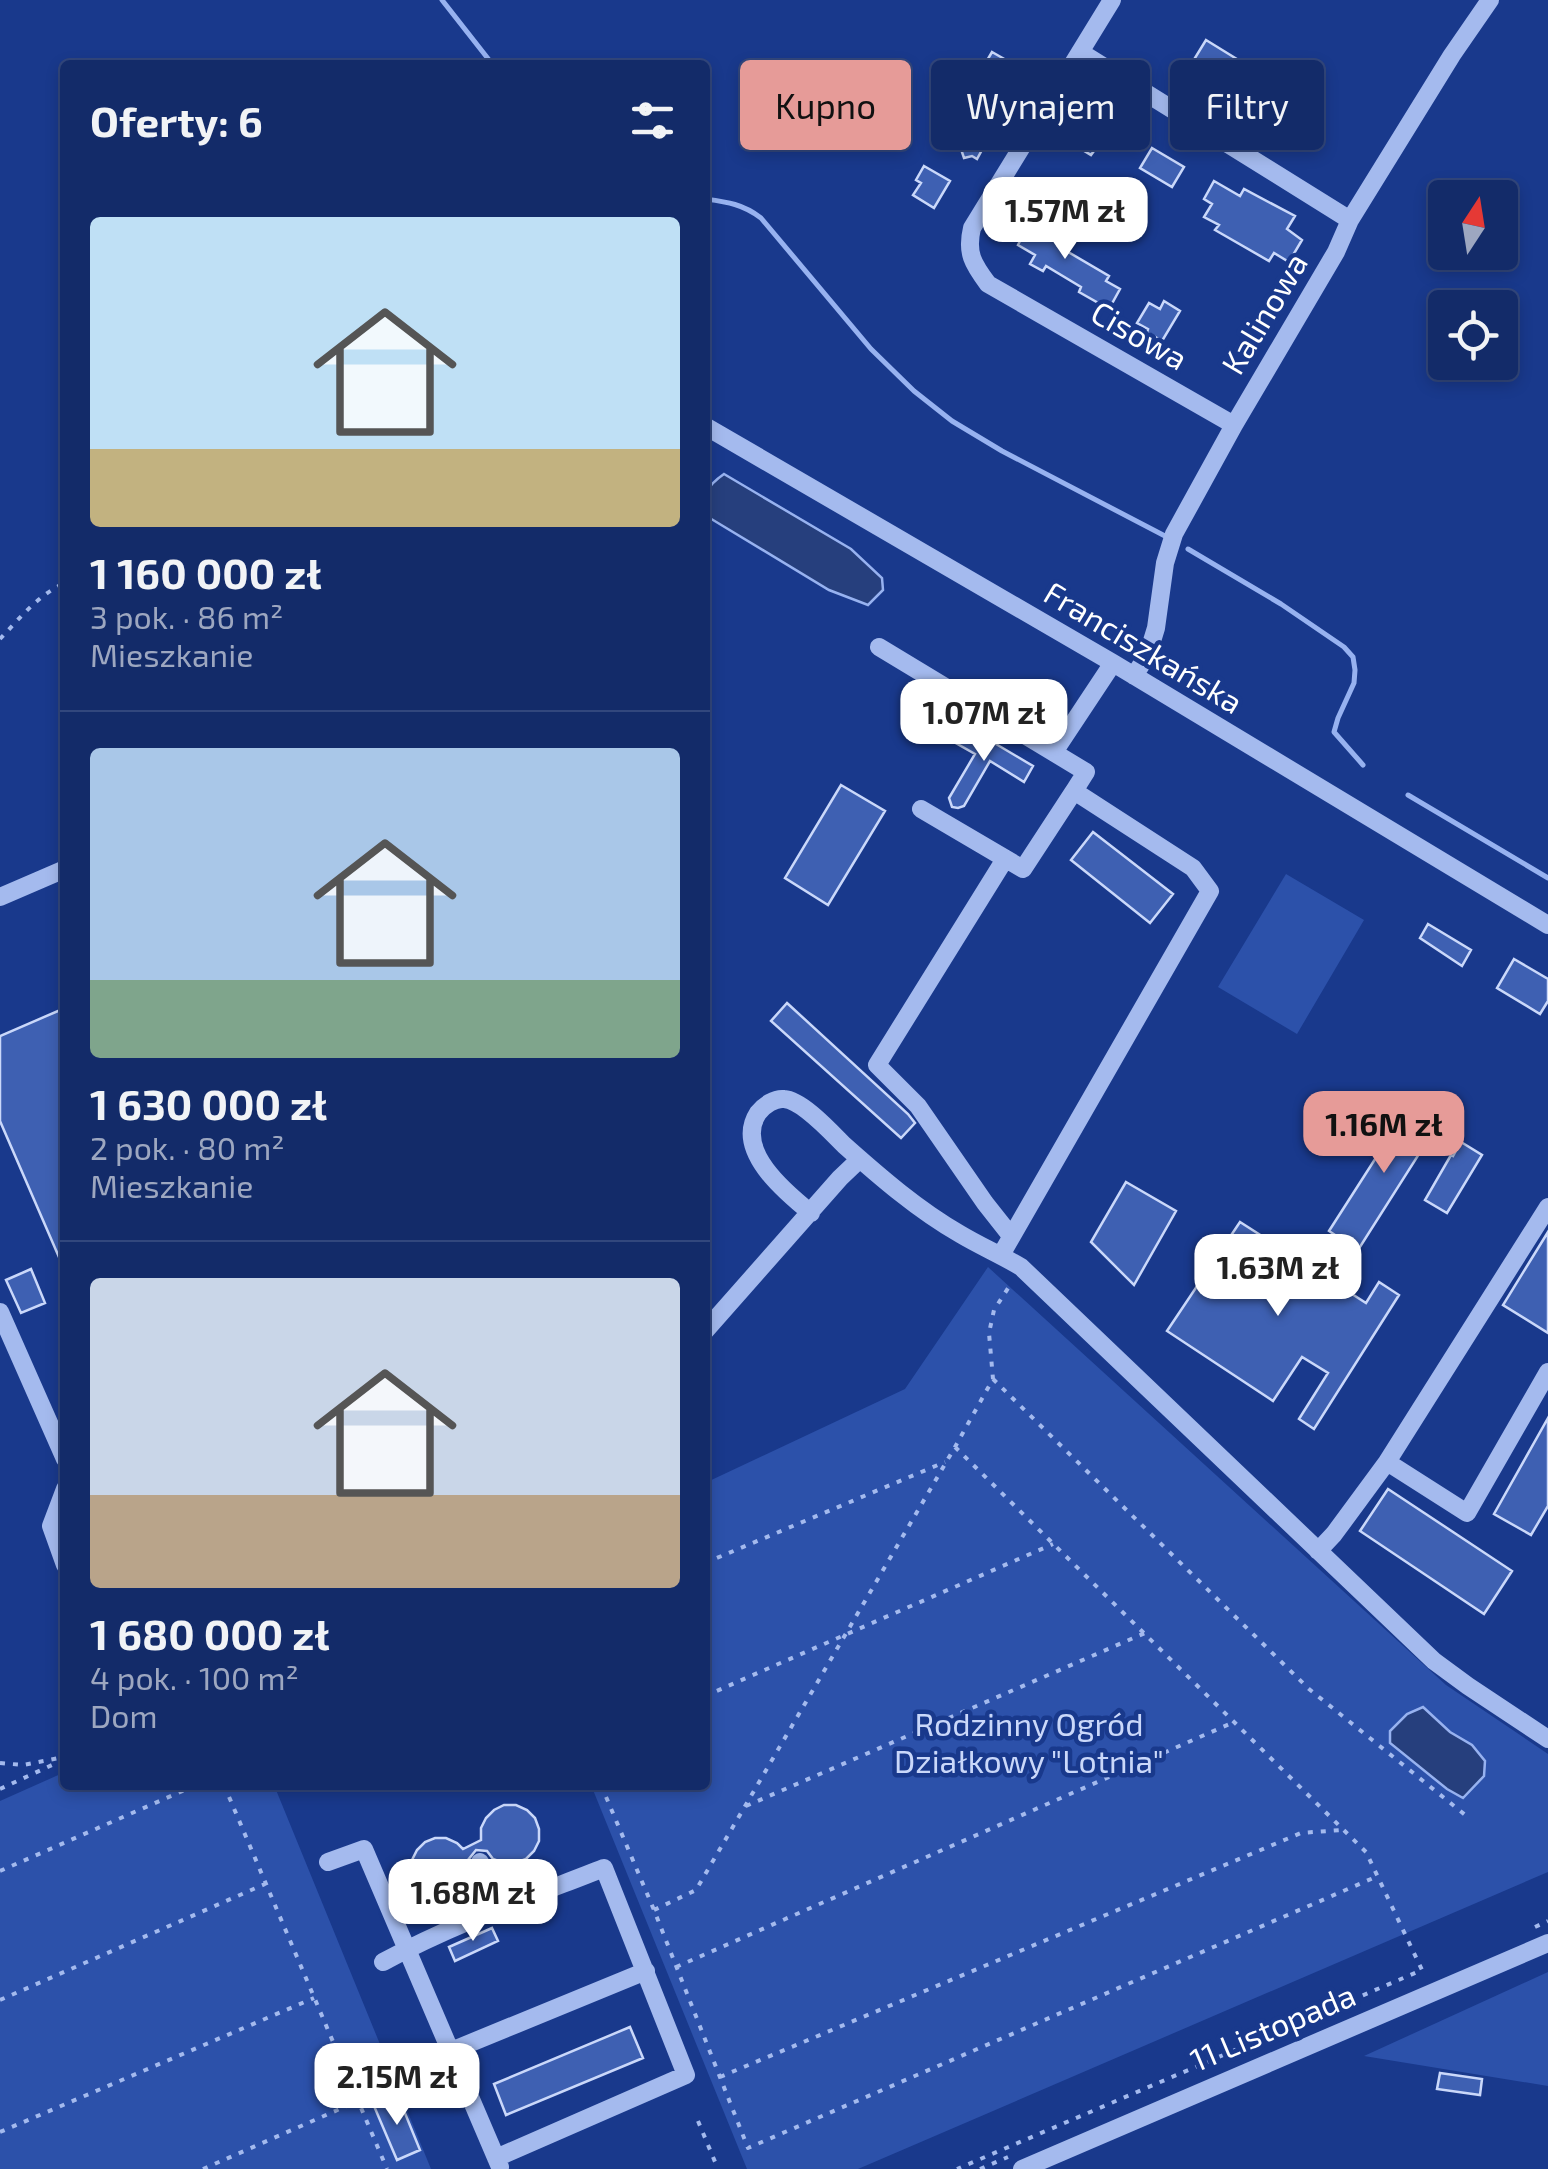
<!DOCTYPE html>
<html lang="pl">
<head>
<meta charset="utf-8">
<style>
	:root { --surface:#132b69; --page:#203771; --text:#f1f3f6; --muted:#9da7c0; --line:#32477d; --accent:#e69b98 }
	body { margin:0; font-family:"Exo 2",sans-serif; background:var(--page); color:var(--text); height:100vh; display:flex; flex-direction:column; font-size:38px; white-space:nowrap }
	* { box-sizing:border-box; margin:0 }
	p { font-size:32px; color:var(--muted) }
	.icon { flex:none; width:55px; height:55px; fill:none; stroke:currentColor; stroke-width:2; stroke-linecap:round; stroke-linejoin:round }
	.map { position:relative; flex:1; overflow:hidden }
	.side { position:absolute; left:60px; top:60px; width:650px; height:1730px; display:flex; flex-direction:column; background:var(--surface); border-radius:10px; box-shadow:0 5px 15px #0003,0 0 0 2px var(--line) }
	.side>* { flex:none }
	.guide { position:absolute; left:740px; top:60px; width:658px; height:90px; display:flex; gap:20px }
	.needle { width:65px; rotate:12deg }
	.buttons { position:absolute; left:1428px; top:180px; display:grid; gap:20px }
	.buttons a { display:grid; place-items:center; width:90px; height:90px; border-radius:10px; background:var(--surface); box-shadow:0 5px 15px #0003,0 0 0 2px var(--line); font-size:50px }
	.price { position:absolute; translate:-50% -85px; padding:0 22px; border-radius:20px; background:#fff; color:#222; font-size:32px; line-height:65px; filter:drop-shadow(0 2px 5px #0008) }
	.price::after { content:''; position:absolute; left:50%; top:60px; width:30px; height:22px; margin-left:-15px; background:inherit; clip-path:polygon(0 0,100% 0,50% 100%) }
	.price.current { background:var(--accent); color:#111 }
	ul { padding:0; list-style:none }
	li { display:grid; align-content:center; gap:20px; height:530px; padding:0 30px }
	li+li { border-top:2px solid var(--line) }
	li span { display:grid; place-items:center; height:310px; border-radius:10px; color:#555 }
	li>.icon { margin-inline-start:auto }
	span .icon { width:180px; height:180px; fill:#fffc; stroke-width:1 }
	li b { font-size:42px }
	h2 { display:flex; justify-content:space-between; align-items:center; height:120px; padding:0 30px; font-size:42px }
	.tag { padding:0 35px; border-radius:10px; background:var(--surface); box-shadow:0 5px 15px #0003,0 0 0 2px var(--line); font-size:35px; line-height:90px }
	.tag.current { background:var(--accent); color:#111 }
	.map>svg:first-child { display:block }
</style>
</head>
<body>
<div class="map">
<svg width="1548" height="2169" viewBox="0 0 1548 2169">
	<rect width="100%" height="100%" fill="#19398c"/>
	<path fill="#2c51aa" d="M1286,874L1364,920L1297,1034L1218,987Z
		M988,1267L1446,1685L1548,1754V1872L858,2169H747L591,1785H705V1483L905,1389Z
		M65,1772V1785H274L431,2169H0V1801Z
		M1548,1972V2086L1364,2056Z"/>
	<path fill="#263f7d" stroke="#97b2f0" stroke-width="2.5" d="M724,474L851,549L882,578L883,590L868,605L829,590L708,517C699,497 708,485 724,474Z
		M1423,1707L1450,1732L1472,1745L1485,1761L1484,1776L1463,1798L1447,1789L1390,1743V1731L1407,1714Z"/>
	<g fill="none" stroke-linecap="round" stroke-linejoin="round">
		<path stroke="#97b2f0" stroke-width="5" d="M442,0L493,65
			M705,199C727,202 743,204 761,218L871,349L914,391L952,421L1002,451L1165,536
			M1188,549L1281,604L1344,647L1353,657L1355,670L1354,683L1338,718L1334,732L1363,765
			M1408,795L1548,878"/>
	</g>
	<path fill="#3e60b2" stroke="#cad8fa" stroke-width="2.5" d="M1206,40L1271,80L1277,70L1316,93L1299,122L1293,119L1287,128L1260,112L1265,103L1238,87L1234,93L1226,89L1225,91L1196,74L1198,71L1190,66Z
		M992,52L1013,64L990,103L969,91Z
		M1084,106L1109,121L1101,134L1105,136L1091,155L1068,141L1073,133L1063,126L1069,116L1075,120Z
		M975,118L994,128L977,159L972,156L964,158L961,149L956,146Z
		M1152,148L1184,167L1172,187L1140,168Z
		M924,166L950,181L934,208L913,195L921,183L916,180Z
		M1214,181L1240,196L1244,189L1295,216L1287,229L1302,240L1289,262L1274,253L1269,261L1215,230L1219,225L1204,217L1212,204L1204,199Z
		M1028,217L1041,225L1043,221L1065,234L1058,246L1109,276L1106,281L1120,289L1109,309L1079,292L1081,287L1046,266L1043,271L1030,264L1035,255L1018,245L1022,237L1018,235Z
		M1164,301L1180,311L1162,341L1147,332L1148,329L1137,323L1149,303L1160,309Z
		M964,725L1033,766L1024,782L990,761L964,806L958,808L952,807L949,798L975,754L954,742Z
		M841,785L885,811L828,905L785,878Z
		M1093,832L1173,894L1150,923L1071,860Z
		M1428,924L1471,950L1462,966L1420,938Z
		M1514,959L1548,979V1001L1540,1014L1497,988Z
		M787,1003L908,1114L915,1123L901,1138L771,1021Z
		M65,1008V1271L0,1121V1036Z
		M1411,1103L1440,1121L1358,1250L1329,1231Z
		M1461,1142L1482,1155L1447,1213L1425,1200L1451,1155L1453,1156Z
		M1126,1182L1176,1211L1134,1285L1091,1242Z
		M1240,1222L1366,1303L1379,1282L1399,1295L1314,1429L1299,1419L1328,1373L1302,1357L1273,1401L1167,1331Z
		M1548,1232V1333L1503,1305Z
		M31,1269L45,1303L21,1313L6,1280Z
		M1548,1418V1506L1531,1535L1494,1514Z
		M1388,1489L1512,1571L1484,1614L1360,1531Z
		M504,1805H516L527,1810L535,1818L539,1829V1841L534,1851L526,1859L515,1863H504L493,1859L487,1851L476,1850L468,1860V1872L464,1882L456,1890L446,1894H434L424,1890L416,1882L412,1871V1860L417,1850L425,1842L435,1838H446L457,1843L463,1849L481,1840V1828L486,1818L494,1810Z
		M492,1928L498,1941L455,1961L449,1947Z
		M630,2027L643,2058L506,2115L494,2084Z
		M1440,2073L1482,2079L1480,2095L1437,2089Z
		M398,2096L420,2150L397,2160L374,2106Z"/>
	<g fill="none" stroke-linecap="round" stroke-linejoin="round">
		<path stroke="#a4baee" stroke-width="4" stroke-dasharray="5 8" stroke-linecap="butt" d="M0,639C19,619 39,594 65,583
			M993,1379L1309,1689L1469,1818
			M955,1447L1366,1852L1422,1970L957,2169
			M705,1563L945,1462
			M705,1696L1053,1544
			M0,1763L23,1765L64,1757
			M224,1785L387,2169
			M601,1785L654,1910L748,2148L1378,1876
			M0,1789L65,1759
			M746,1806L1145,1633
			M0,1871L196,1785
			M654,1910L696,1890L955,1447L993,1379L989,1333L994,1310L1012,1282
			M1535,1927L1548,1921
			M676,1967L1234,1722
			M0,2000L265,1884
			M720,2077L1301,1833L1341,1830
			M698,2121L718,2169
			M0,2132L314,1998
			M203,2169L358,2101
			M980,2169L1008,2157"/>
		<path stroke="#a4baee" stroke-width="18" d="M1112,0L972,228C966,253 973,264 988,284L1234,425
			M1080,52L1350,220
			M705,426L1113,663L1548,925
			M879,647L1086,772L1074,791L1193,868L1210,891L1001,1255
			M1134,676L1148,654L1156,628L1165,563L1174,534L1234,425L1336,252L1350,220L1452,55L1490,0
			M1054,752L1113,663
			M921,809L1023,869L1074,791
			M1005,859L877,1065L918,1106L985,1203L1011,1236
			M0,897L65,869
			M811,1213C785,1192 734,1150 758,1113C764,1105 775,1098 784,1099C802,1100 831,1132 844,1145C880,1177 918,1210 960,1234C980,1246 1001,1255 1021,1267L1434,1661L1468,1686L1548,1739
			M0,1312L65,1459
			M705,1331L840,1178L860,1159
			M1387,1462L1467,1513L1548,1372
			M65,1489L51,1526L65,1565
			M1318,1551L1334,1534L1387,1462L1548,1207
			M328,1862L364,1849L500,2167
			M480,1862L500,1908
			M383,1962C453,1924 530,1897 604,1868L686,2075L496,2158
			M451,2051L646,1971
			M1022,2169L1548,1943"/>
	</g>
	<g text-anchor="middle" stroke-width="9" stroke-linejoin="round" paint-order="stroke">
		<g font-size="32" fill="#fff" stroke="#19398c">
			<text transform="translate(1265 314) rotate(-59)" y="11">Kalinowa</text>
			<text transform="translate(1139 336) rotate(30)" y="11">Cisowa</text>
			<text transform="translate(1143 648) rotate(31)" y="11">Franciszkańska</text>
			<text transform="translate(1273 2028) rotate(-23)" y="11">11 Listopada</text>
		</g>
		<g font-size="32" fill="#cad8fa" stroke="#19398c">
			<text x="1029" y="1736">Rodzinny Ogród<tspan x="1029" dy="37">Działkowy "Lotnia"</tspan></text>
		</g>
	</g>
</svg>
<div class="buttons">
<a><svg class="needle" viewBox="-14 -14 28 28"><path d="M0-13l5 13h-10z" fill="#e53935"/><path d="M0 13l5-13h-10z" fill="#9da7c0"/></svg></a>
<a><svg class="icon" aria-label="locate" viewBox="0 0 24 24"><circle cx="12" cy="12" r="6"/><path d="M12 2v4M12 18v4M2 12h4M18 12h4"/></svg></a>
</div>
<b class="price" style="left:1065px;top:262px">1.57M zł</b>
<b class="price" style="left:984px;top:764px">1.07M zł</b>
<b class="price current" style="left:1384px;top:1176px">1.16M zł</b>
<b class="price" style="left:1278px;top:1319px">1.63M zł</b>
<b class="price" style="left:473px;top:1944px">1.68M zł</b>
<b class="price" style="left:397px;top:2128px">2.15M zł</b>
<div class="guide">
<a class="tag current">Kupno</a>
<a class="tag">Wynajem</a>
<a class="tag">Filtry</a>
</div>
<section class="side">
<h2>Oferty: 6<svg class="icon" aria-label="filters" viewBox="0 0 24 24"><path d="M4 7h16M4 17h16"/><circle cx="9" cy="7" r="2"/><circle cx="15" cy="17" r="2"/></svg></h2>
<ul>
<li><span style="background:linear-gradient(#bfe0f5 75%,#c2b280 0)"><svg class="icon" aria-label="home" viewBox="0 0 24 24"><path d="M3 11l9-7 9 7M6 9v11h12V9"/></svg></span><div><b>1 160 000 zł</b><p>3 pok. · 86 m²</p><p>Mieszkanie</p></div></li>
<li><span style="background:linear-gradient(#a9c7e8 75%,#7fa58c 0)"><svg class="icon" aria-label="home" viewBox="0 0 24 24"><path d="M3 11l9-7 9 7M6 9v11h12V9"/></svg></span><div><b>1 630 000 zł</b><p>2 pok. · 80 m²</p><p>Mieszkanie</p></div></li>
<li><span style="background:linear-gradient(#c9d6e8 70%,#b9a48a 0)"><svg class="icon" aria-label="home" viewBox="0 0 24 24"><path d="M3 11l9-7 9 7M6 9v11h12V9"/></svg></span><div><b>1 680 000 zł</b><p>4 pok. · 100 m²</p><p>Dom</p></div></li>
</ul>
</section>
</div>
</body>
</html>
